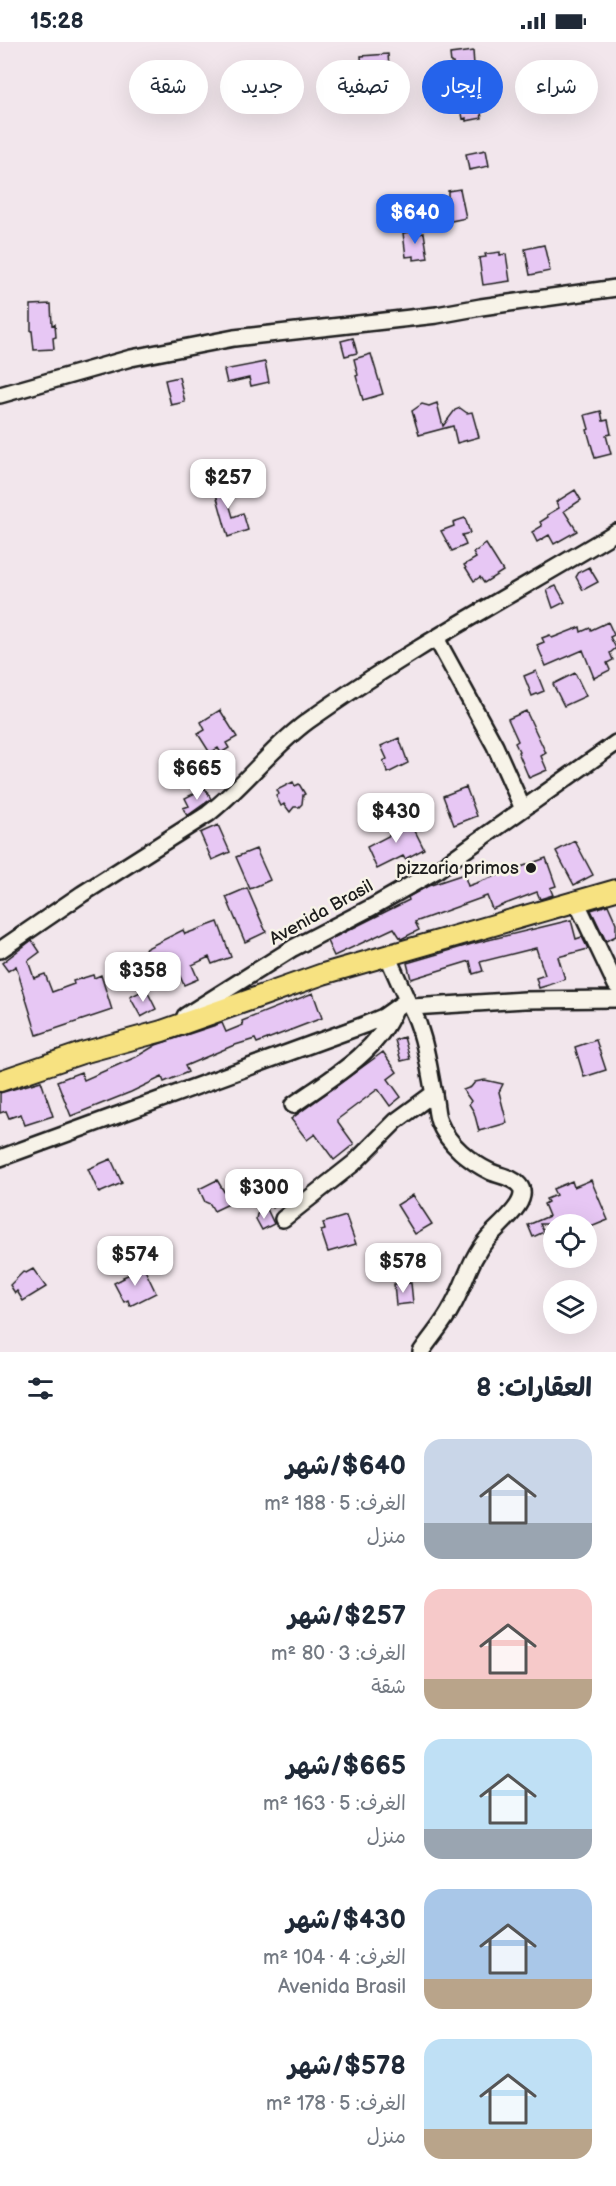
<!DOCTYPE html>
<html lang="ar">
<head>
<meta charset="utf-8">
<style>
	:root { --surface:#fff; --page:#f6f6f7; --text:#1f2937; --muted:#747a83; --accent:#2563eb }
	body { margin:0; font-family:"Balsamiq Sans","Playpen Sans Arabic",sans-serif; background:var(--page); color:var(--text); direction:rtl; height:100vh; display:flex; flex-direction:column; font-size:22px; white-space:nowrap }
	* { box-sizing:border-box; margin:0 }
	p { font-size:20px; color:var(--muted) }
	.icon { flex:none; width:33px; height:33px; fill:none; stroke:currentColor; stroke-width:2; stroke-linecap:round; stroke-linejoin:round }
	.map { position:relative; height:1310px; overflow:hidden; direction:ltr }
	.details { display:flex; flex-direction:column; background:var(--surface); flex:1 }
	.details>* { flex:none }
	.hud { position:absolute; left:18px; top:18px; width:580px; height:54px; direction:rtl; display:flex; gap:12px }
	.buttons { position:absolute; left:543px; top:1172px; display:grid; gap:12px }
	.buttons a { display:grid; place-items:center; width:54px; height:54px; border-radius:50%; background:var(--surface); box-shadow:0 6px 24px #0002; font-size:30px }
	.price { position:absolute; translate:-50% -51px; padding:0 14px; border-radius:12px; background:#fff; color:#222; font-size:20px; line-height:39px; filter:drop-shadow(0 2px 3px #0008) }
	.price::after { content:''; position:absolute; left:50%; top:36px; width:18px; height:14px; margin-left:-9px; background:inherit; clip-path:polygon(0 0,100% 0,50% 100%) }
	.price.current { background:var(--accent); color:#fff }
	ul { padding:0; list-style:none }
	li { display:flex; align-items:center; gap:18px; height:150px; padding:0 24px }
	li span { display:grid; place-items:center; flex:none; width:168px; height:120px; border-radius:18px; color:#555 }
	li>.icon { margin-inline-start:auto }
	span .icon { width:72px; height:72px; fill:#fffc; stroke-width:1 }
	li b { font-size:26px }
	h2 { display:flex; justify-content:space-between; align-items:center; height:72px; padding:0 24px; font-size:26px }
	.pill { padding:0 21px; border-radius:27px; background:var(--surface); box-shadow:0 6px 24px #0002; font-size:21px; line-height:54px }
	.pill.current { background:var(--accent); color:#fff }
	.status { display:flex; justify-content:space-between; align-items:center; height:42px; padding:0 30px; background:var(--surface); direction:ltr }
	.status svg { height:16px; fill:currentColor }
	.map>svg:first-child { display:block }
</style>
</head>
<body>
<div class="status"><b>15:28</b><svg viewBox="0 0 49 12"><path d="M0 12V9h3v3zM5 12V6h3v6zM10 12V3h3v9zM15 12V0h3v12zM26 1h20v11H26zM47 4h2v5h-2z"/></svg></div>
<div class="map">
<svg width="616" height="1310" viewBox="0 0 616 1310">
	<rect width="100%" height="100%" fill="#f2e6ec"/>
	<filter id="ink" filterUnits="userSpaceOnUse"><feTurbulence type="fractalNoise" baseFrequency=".0167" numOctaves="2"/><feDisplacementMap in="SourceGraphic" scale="12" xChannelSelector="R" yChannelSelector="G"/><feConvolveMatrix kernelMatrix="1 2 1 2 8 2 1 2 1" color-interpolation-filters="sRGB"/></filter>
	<g filter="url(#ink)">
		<path fill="#e7c7f4" stroke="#1c1c1c" stroke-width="1.5" d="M473,9L475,38L482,76L466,79V76L463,77L453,21H451L450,12Z
			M388,12L389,25H385L386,39L368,40L367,27H362L361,14Z
			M486,108L489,124L469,128L466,112Z
			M460,147L466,176L451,179L450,175L446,176L442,158L448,157V149Z
			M418,189L419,192L424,191L428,216L414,218V214L406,215L403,191Z
			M544,203L550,229L530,233L525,207Z
			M500,210V213L506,212L510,239L483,243L479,216L486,215L485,212Z
			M51,262L52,283L55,282L56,295L53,296L54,307L34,308L32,289H31V263Z
			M353,296L357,311L345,314L341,299Z
			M371,312L383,352L363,358L356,334L358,333L354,317Z
			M265,320L269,340L251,344L249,336L227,341L224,328Z
			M179,335L185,360L171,363L165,338Z
			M437,361L443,384L455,368L460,366L467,371L472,370L479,395L457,401L453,384L419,393L412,369L422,362L429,364Z
			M601,369L603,379L608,378L611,392L606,393L611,412L595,416L587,388L589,387L585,373Z
			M220,431L233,475L243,471L248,488L228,495L211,434Z
			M575,448L581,458L564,469L577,489L554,502L549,493L537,500L532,490L542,484L540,480L548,475L547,473L559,466L556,460Z
			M465,476L470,491L462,493L466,503L452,509L441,489L454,484L453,480Z
			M486,502L503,529L484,541L480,535L474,539L464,523L476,516L473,511Z
			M589,525L598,540L583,548L576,535L579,530Z
			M556,544L565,560L553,566L547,548Z
			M608,580L614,593L610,595L616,606L610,611L613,618L607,621L610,628L594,636L583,608L546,624L537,603L544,600L542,596L550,593L552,596L580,585L581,590L590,586L591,588Z
			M536,629L544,649L532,654L524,634Z
			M575,631L586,654L564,664L553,642Z
			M220,668L237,695L226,701L229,706L221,711L218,706L210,711L198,692L205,688L201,680Z
			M526,669L546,711L541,714L547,728L529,736L518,710L519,709L515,701L518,699L508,677Z
			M399,696L408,721L388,731L383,719L387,717L381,704Z
			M293,740L295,744L299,742L305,752L303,753L302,762L299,765H294L290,770L284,762L281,764L276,754L279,752L277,748Z
			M466,745L477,774L454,783L443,754Z
			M205,746L211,757L187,774L183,766L189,764L185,756Z
			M406,771L424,807L405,817L403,814L377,827L367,805L400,788L395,777Z
			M218,783L230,810L212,818L200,791Z
			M575,799L593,833L574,843L556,809Z
			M256,807L270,838L250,847L236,815Z
			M546,816L556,844L550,846L553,853L540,857L537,850L492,867L487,854L415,880L419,888L401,897L394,886L334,914L327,899L409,858L408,855L428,844L464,832L468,844Z
			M247,846L266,890L245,900L226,855Z
			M608,863L616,881V894L606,899L591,868Z
			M571,878L576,897L582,895L588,907L558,915L565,937L549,943L539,946L536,936L545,933L536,906L480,920L483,929L473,932L470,919L411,937L407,921L472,902Z
			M218,880L231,915L212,922L209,915L192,923L198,937L184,943L178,930L160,939L145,907L183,888L185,892Z
			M32,898L40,910L28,919L34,936L45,932L52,950L74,942L73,939L93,933L94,936L101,933L112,968L37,993L16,924L8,929L2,921Z
			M146,947L156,967L141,975L130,955Z
			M313,951L322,976L257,1001L255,997L232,1004L185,1024L188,1030L164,1040L162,1035L131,1050L71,1074L57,1039L81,1030L84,1038L136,1015L156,1003L222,981L226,990L243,983L242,979Z
			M404,995L410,1017L401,1019L395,998Z
			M596,998L606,1028L584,1035L575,1005Z
			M383,1010L397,1030L388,1037L401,1055L390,1064L378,1047L338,1077V1080L354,1102L334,1118L315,1092L307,1098L291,1077Z
			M485,1038L503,1042L499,1050L507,1081L479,1089L474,1070L469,1062L471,1059L463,1048L471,1045L475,1040Z
			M41,1039L53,1074L25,1083L21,1072L9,1076L6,1069L0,1071V1051Z
			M111,1117L122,1141L99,1151L88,1127Z
			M273,1131L282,1132L295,1149L273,1166L256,1145Z
			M217,1138L231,1161L214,1169L210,1162L205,1160L199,1147Z
			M591,1138L608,1178L586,1187V1182H540L544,1190L533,1195L528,1183L549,1174L544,1162L548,1160L546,1157L556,1153L553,1147L572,1139L574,1145Z
			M413,1153L432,1182L415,1192L397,1163Z
			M267,1167L274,1182L262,1188L256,1177L257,1172Z
			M346,1174L356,1202L328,1210L321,1189L325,1188L323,1181Z
			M144,1226L156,1251L130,1264L128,1258L124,1260L114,1241L124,1236L123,1235Z
			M33,1227L46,1245L23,1259L17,1249L15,1251L10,1243L23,1230L26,1231Z
			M411,1241L413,1261L396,1263L394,1242Z"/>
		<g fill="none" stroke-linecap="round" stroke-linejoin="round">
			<g stroke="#1c1c1c" stroke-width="20">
				<path id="minor" d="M0,353L131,316L234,296L437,273L481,265L616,246
					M436,596L495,704L523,767
					M576,859L616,943
					M0,908L82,852L208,772C244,744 271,706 308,679C406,609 513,552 616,490
					M407,958C424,986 428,1021 434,1053C436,1062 436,1072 439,1080C448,1102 470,1120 491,1130C500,1134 512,1135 519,1143C533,1159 496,1185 487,1197C469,1218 465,1243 452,1265C444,1281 431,1295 421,1310
					M412,965L525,958L616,957
					M185,974L293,906L372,865L437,828L616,701
					M293,1063C328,1038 377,1011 394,969
					M0,1116L364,983L383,975L407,958L387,913
					M283,1177L354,1121L396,1079L434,1051"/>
			</g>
			<g stroke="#1c1c1c" stroke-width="24">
				<path id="major" d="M0,1039L82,1011L162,989L323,932L616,848"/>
			</g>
			<use href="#minor" stroke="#f7f3e8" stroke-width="15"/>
			<use href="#major" stroke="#f7e281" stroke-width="20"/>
		</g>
	</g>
	<circle fill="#1c1c1c" stroke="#f7f3e8" stroke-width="2" cx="531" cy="826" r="6"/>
	<g text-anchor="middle" stroke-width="5" stroke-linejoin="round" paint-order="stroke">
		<g font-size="18" fill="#1c1c1c" stroke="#f7f3e8" text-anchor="end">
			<text x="519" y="832">pizzaria primos</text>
		</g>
		<g font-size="18" fill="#1c1c1c" stroke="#f7f3e8">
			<text transform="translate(321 870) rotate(-29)" y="6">Avenida Brasil</text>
		</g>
	</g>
</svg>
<div class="buttons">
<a><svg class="icon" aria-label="locate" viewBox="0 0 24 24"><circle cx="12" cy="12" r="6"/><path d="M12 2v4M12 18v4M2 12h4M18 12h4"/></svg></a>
<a><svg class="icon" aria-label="layers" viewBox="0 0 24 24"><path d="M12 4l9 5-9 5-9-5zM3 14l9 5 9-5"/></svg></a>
</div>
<b class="price current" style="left:415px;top:203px">$640</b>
<b class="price" style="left:228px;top:468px">$257</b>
<b class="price" style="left:197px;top:759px">$665</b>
<b class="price" style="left:396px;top:802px">$430</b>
<b class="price" style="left:143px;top:961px">$358</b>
<b class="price" style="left:264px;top:1178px">$300</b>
<b class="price" style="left:135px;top:1245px">$574</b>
<b class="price" style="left:403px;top:1252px">$578</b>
<div class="hud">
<a class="pill">شراء</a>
<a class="pill current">إيجار</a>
<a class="pill">تصفية</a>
<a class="pill">جديد</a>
<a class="pill">شقة</a>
</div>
</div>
<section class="details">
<h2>العقارات: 8<svg class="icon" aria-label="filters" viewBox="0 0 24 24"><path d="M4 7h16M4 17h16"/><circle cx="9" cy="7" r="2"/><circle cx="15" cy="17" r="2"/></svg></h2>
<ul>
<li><span style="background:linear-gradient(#c9d6e8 70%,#9aa5b1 0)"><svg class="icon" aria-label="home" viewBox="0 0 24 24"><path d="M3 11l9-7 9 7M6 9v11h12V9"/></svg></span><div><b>$640/شهر</b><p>الغرف: 5 · 188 m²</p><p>منزل</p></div></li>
<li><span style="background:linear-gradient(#f6c9c9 75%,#b9a48a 0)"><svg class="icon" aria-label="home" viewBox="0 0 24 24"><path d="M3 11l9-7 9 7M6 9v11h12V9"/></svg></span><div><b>$257/شهر</b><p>الغرف: 3 · 80 m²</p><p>شقة</p></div></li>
<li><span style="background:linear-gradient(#bfe0f5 75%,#9aa5b1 0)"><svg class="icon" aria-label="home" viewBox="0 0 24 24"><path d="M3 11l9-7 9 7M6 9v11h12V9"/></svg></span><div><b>$665/شهر</b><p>الغرف: 5 · 163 m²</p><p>منزل</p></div></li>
<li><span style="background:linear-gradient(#a9c7e8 75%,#b9a48a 0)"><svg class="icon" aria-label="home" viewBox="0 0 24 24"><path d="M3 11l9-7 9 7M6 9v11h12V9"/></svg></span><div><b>$430/شهر</b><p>الغرف: 4 · 104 m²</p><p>Avenida Brasil</p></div></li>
<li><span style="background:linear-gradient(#bfe0f5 75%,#b9a48a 0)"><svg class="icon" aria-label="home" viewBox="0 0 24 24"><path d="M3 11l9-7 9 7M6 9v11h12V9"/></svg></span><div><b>$578/شهر</b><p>الغرف: 5 · 178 m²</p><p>منزل</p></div></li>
</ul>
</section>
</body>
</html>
